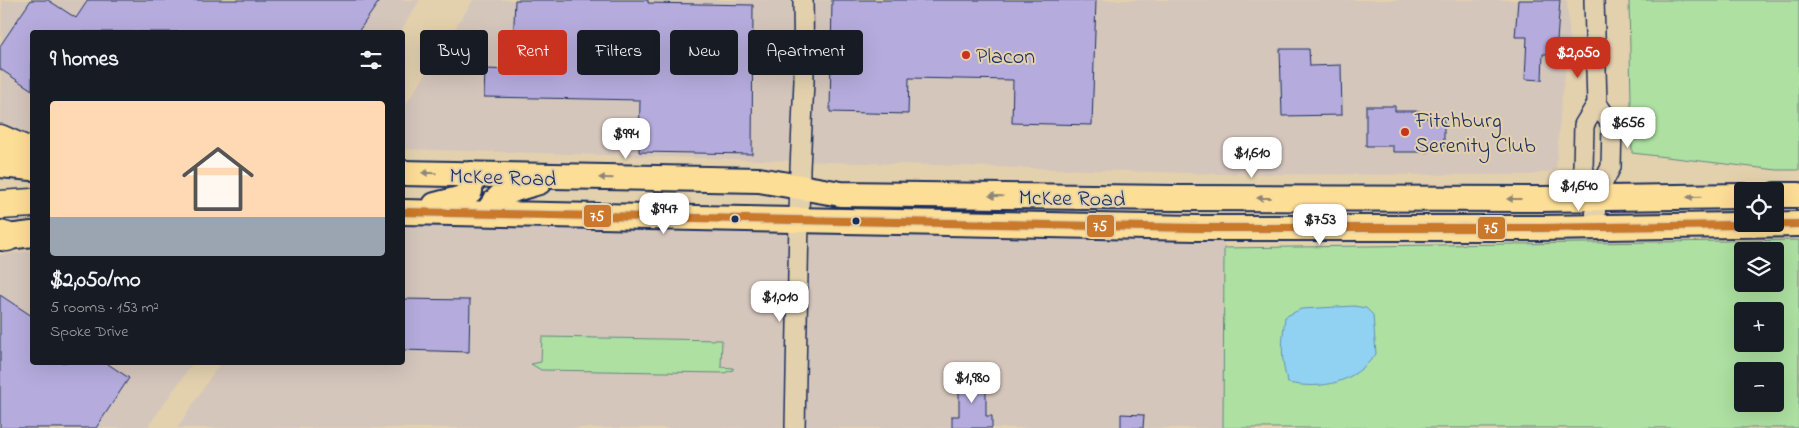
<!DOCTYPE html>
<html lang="en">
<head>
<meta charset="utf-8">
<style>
	:root { --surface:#171b24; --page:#242831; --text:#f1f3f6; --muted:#9ea1a6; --line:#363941; --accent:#c8321e }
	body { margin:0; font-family:"Indie Flower",sans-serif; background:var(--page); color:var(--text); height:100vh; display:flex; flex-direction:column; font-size:19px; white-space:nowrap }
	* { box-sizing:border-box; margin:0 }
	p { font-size:16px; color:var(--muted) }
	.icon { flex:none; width:28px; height:28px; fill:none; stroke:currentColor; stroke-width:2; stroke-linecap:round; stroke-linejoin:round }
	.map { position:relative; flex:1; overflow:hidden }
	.drawer { position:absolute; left:30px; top:30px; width:375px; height:335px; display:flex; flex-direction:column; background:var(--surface); border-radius:5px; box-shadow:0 5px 20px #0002 }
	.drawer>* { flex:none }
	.hud { position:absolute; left:420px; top:30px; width:475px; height:45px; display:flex; gap:10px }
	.tools { position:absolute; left:1734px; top:182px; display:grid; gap:10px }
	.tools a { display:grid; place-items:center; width:50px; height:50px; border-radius:5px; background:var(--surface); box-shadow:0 5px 20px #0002; font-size:25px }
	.price { position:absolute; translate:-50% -42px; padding:0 11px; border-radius:10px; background:#fff; color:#222; font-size:16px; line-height:32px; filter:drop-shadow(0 1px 2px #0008) }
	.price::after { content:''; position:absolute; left:50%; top:30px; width:15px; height:11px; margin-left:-8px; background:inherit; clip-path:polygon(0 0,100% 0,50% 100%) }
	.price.current { background:var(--accent); color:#fff }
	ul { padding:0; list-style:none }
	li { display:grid; align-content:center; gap:10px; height:265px; padding:0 20px }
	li+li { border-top:1px solid var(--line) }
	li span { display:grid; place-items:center; height:155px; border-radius:5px; color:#555 }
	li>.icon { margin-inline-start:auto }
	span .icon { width:90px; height:90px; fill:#fffc; stroke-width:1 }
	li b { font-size:21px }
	h2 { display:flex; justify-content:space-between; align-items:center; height:60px; padding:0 20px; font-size:21px }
	.pill { padding:0 18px; border-radius:5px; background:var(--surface); box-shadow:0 5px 20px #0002; font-size:18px; line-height:45px }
	.pill.current { background:var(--accent); color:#fff }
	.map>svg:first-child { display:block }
</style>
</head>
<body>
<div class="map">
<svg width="1799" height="428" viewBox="0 0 1799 428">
	<rect width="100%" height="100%" fill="#e3d1ae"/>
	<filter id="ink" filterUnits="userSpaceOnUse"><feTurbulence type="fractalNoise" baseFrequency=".02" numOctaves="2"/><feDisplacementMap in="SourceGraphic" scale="10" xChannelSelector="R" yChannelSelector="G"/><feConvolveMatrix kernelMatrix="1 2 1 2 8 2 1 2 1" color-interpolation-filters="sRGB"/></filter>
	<g filter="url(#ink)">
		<path fill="#d5c6bc" d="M2,0H420L400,32H32V142L0,127Z
			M473,0H1567L1570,41L1561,104L1556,170L1531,175L1218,174L403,149V109Z
			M403,220L1224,240L1223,428H177L220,363L402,362Z
			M32,251V362L193,363L147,428H0V255Z"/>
		<path fill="#ade0a1" stroke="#648880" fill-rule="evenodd" d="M1629,0H1799V170H1777L1632,153Z
			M1799,240V428H1223L1224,248ZM1742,251H1775V284H1742ZM1742,311H1775V344H1742ZM1742,371H1775V404H1742Z
			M542,337L722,340L721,367L733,368V370L724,373L541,370L531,364L541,362Z"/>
		<path fill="#91d2f2" stroke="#6291b7" d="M1354,306L1366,308L1373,315L1376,354C1353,383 1324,390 1288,383C1280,360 1282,341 1285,317L1301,309Z"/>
		<path fill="#b5acdd" stroke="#1b2f5e" d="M31,0H48L76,18L88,0H380L358,32H32V90L0,69V46Z
			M515,0H648V3L753,5L752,154L639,152L640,100L484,97L485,69L512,70Z
			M832,0H1096L1092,125L1012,123L1013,80L909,78L908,114L830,112Z
			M1518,0H1560L1556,54H1543L1542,80L1525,79L1527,37H1515Z
			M1280,49H1309L1310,66L1341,65L1342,115L1282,116Z
			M1366,106H1395V111H1420V118H1444V148H1429V152H1393V146H1366Z
			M0,295L32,316V362H105L129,378L96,428H0Z
			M402,299L470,300L469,352L402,350Z
			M959,377H986V416H992V428H952V416H959Z
			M1121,414L1144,415L1143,428H1121Z"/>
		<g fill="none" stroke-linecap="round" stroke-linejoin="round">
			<g stroke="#1b2f5e" stroke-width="22">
				<path id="minor" d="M1594,0L1597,104L1612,125L1611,167L1595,198
					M1596,226L1595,198L1583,168L1584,125L1597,104
					M795,428L800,169L804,81L803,0"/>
			</g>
			<g stroke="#1b2f5e" stroke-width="28">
				<path id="major" d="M0,165L32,168
					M402,173L759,180L841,194L1175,198L1542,199L1742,196
					M1775,195H1799
					M435,205L462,198L470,191L471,174
					M402,212L1196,228H1541L1799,224
					M489,212C496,191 520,188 539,182
					M0,238L32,234"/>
			</g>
			<g stroke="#1b2f5e" stroke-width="31">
				<path id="highway" d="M0,139L32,153
					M0,205L32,203
					M0,235L7,237"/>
			</g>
			<use href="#minor" stroke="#e3d1ae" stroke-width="19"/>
			<use href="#major" stroke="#fdde96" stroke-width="24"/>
			<use href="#highway" stroke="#fdde96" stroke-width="28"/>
			<g stroke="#e3d1ae" stroke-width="11">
				<path id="bus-1" d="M402,212L1196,228H1541L1799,224"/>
			</g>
			<use href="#bus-1" stroke="#ca792c" stroke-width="8"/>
		</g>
		<defs><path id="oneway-solid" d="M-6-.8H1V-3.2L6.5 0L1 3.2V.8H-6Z" transform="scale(1.25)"/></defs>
		<g fill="#8c867a">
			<use href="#oneway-solid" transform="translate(429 173) rotate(-179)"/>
			<use href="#oneway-solid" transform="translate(606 178) rotate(-179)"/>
			<use href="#oneway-solid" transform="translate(996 196) rotate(-179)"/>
			<use href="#oneway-solid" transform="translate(1694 197) rotate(179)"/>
			<use href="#oneway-solid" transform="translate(1264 198) rotate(180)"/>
			<use href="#oneway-solid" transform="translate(1514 199) rotate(-180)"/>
		</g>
	</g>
	<g fill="#c8321e" stroke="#e3d1ae" stroke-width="2">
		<circle cx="966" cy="55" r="5"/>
		<circle cx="1405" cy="132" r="5"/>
	</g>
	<g fill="#1b2f5e" stroke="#e3d1ae" stroke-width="2">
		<circle cx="735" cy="219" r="4.5"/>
		<circle cx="856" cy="221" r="4.5"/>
	</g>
	<g text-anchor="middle" stroke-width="4" stroke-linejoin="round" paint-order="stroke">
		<g font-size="22" fill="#1b2f5e" stroke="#e3d1ae" text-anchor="start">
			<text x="976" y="63">Placon</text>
			<text x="1415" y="127">Fitchburg<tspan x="1415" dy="25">Serenity Club</tspan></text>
		</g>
		<g font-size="22" fill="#1b2f5e" stroke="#e3d1ae">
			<text transform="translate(503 176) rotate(2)" y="8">McKee Road</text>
			<text transform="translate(1072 197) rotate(1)" y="8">McKee Road</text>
		</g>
	</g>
	<g stroke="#e3d1ae" stroke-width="2">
		<rect x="583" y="204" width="29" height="24" rx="5" fill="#ca792c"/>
		<rect x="1086" y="214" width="29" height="24" rx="5" fill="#ca792c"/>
		<rect x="1477" y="216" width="29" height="24" rx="5" fill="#ca792c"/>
	</g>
	<g font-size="14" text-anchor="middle" font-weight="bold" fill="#fff">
		<text x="597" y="221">75</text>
		<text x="1100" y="231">75</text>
		<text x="1491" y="233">75</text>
	</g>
</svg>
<div class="tools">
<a><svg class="icon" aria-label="locate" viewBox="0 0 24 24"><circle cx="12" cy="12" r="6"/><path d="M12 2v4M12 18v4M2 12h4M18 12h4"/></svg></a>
<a><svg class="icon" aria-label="layers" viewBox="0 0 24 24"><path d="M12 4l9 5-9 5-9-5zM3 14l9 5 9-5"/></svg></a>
<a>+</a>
<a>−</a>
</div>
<b class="price current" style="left:1578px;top:79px">$2,050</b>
<b class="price" style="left:1628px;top:149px">$656</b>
<b class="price" style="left:626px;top:160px">$994</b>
<b class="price" style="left:1252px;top:179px">$1,610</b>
<b class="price" style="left:1579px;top:212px">$1,640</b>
<b class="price" style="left:664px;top:235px">$947</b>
<b class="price" style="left:1320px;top:246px">$753</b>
<b class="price" style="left:780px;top:323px">$1,010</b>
<b class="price" style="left:972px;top:404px">$1,980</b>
<div class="hud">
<a class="pill">Buy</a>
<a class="pill current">Rent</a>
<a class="pill">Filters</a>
<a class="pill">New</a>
<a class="pill">Apartment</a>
</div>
<section class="drawer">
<h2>9 homes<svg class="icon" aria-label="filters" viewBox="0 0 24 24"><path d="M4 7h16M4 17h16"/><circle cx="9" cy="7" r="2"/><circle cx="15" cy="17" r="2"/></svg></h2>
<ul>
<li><span style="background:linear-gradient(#ffd9b3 75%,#9aa5b1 0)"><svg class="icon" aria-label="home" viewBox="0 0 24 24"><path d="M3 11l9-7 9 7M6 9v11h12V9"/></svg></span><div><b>$2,050/mo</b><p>5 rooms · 153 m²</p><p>Spoke Drive</p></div></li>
</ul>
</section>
</div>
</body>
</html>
